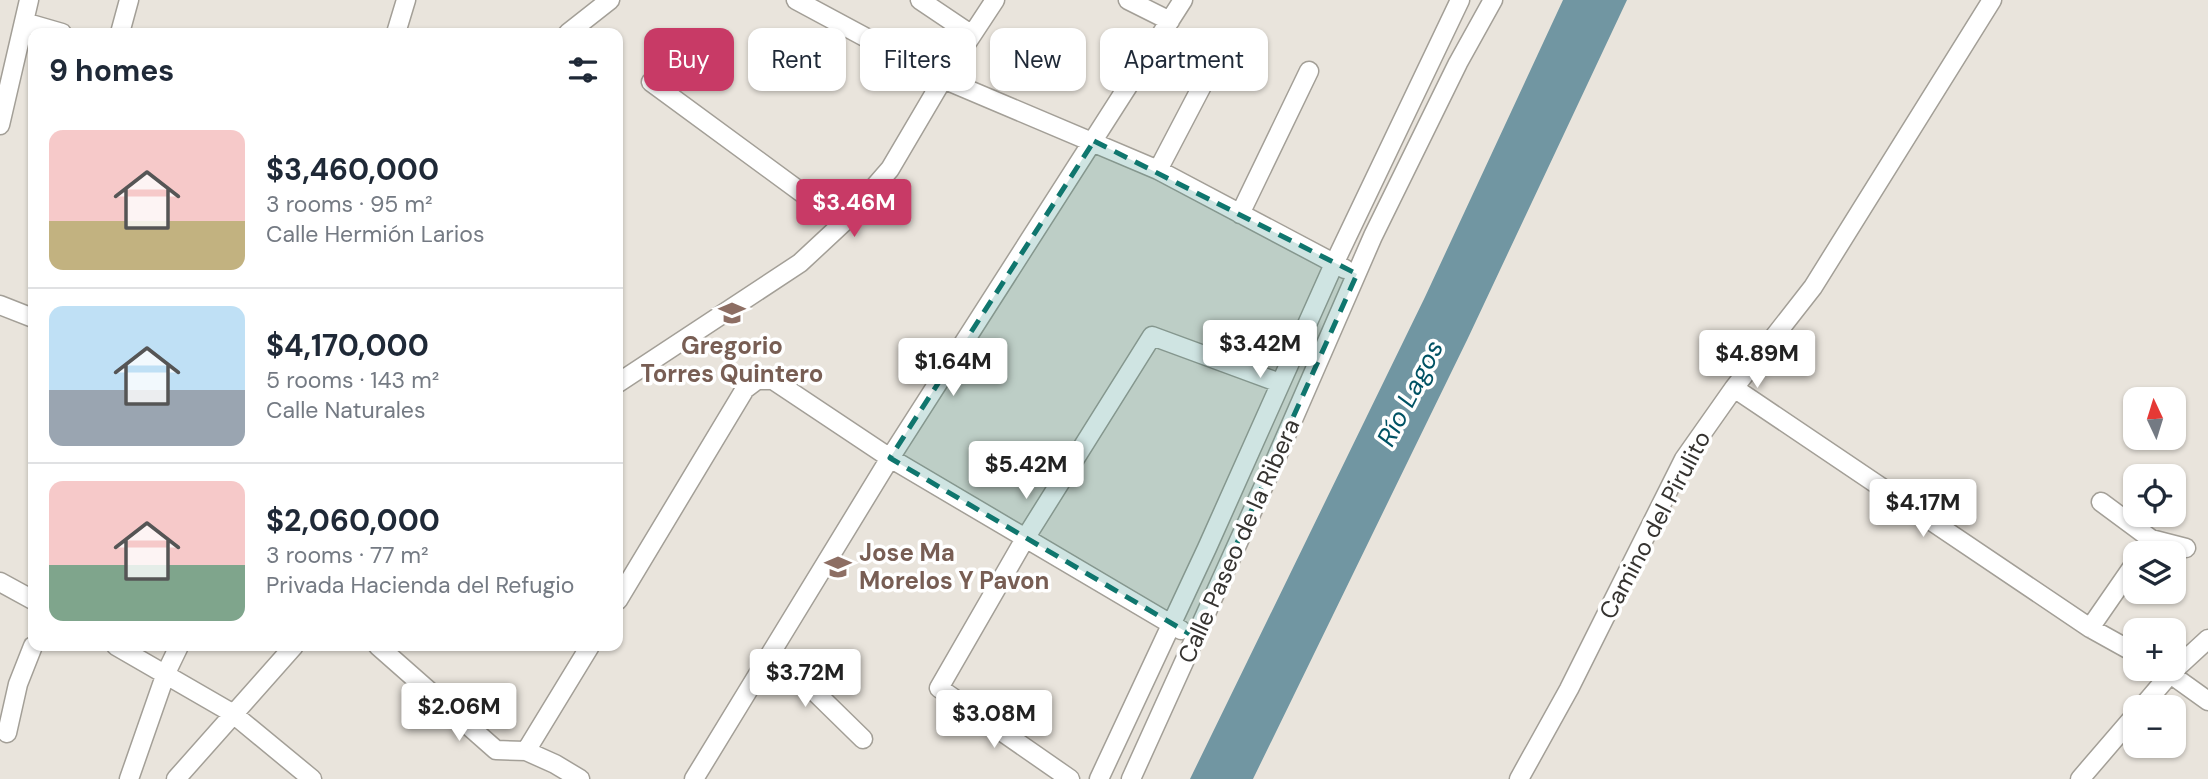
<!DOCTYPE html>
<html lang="en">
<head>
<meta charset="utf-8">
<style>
	:root { --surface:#fff; --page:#f6f6f7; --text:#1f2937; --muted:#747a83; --line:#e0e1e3; --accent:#c83a66 }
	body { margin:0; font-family:"DM Sans",sans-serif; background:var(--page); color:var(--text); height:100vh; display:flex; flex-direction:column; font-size:26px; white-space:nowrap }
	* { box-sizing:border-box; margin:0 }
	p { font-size:23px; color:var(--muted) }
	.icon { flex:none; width:38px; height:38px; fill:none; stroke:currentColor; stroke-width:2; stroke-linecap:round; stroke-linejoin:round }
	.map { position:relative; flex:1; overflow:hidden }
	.sheet { position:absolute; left:28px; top:28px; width:595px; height:623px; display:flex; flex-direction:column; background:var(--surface); border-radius:14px; box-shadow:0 2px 5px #0004 }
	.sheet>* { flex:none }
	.banner { position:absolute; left:644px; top:28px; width:665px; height:63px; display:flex; gap:14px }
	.needle { width:46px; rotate:356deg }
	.buttons { position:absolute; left:2123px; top:387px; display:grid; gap:14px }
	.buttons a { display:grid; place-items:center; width:63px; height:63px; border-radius:14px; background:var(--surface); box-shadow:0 2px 5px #0004; font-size:35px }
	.price { position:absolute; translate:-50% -60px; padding:0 16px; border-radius:7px; background:#fff; color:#222; font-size:23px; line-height:46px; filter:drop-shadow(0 2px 4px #0008) }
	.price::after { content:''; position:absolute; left:50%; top:42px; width:21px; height:16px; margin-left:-10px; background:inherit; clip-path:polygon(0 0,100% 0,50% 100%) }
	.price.current { background:var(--accent); color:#fff }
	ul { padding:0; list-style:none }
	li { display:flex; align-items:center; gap:21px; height:175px; padding:0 21px }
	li+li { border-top:2px solid var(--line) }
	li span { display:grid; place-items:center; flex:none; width:196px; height:140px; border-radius:14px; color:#555 }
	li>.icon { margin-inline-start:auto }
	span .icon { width:84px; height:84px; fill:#fffc; stroke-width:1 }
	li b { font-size:30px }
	h2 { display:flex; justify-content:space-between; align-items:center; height:84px; padding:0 21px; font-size:30px }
	.pill { padding:0 24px; border-radius:14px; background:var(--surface); box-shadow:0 2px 5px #0004; font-size:24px; line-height:63px }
	.pill.current { background:var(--accent); color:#fff }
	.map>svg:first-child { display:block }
</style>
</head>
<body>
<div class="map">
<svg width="2208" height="779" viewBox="0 0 2208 779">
	<rect width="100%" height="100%" fill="#e9e4dc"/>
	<path fill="#7196a2" d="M1563,0H1627L1468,338L1253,779H1190L1425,297Z"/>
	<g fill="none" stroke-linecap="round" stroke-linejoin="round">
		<g stroke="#a39f97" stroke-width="21">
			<path id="minor" d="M796,0L943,79L1158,170L1345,269
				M920,0L972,35
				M1128,0L1170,21
				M24,22L62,33
				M120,33L129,0
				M396,33L406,0
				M568,33L610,0
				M651,82L843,223
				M0,125L29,0
				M1158,170L1225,42
				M1240,214L1309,71
				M0,305L33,318
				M618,383L800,263L843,223L890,169L943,79L995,0
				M1734,388L2090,628L2135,653
				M2101,502L2151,539L2186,548
				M0,582L33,600
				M618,600L745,389L757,380H773L890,458L1181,630
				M2090,628L2135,563
				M116,646L232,713L312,779
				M378,646L496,750L526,751L555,764L580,779
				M774,652L863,739
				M2162,668L2208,701
				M2142,707L2171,673L2208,639
				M7,733L18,684L33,646
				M526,751L590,646
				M129,779L166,673L179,646
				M176,779L294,646
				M694,779L890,458L1183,0
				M1070,779L939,688L1026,537L1152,336L1280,383
				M1099,779L1207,548L1334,264L1460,0
				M1131,779L1275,461L1373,236L1458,63L1493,0
				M1519,779L1569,689L1684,459L1734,388L1813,287L1992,0
				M2080,779L2135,715"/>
		</g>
		<use href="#minor" stroke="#fff" stroke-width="18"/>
	</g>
	<path fill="#0f766e" fill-opacity="0.2" stroke="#0f766e" stroke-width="5" stroke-dasharray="14 9" stroke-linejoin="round" d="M1094,141L1357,274L1195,637L890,458Z"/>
	<defs>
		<g id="school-bare" transform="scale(2.1)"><path d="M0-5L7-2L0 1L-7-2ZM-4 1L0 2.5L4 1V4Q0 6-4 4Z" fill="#8d6e63" stroke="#fff" stroke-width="2.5" paint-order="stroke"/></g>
	</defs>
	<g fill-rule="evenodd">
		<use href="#school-bare" x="732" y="313"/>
		<use href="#school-bare" x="838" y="567"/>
	</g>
	<g text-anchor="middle" stroke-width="7" stroke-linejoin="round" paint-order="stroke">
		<g font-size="24" font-weight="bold" fill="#785e54" stroke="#fff">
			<text x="732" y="354">Gregorio<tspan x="732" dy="28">Torres Quintero</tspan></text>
			<text x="859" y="561" text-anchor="start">Jose Ma<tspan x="859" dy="28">Morelos Y Pavon</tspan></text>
		</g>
		<g font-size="24" fill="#353330" stroke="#fff">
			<text transform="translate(1655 525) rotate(-62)" y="8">Camino del Pirulito</text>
			<text transform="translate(1239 541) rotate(-66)" y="8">Calle Paseo de la Ribera</text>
		</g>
		<g font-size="26" font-style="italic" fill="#005264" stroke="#fff">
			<text transform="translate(1410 393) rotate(-63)" y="9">Río Lagos</text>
		</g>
	</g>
</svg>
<div class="buttons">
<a><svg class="needle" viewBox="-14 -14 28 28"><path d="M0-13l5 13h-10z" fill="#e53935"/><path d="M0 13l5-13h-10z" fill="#747a83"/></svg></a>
<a><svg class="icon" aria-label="locate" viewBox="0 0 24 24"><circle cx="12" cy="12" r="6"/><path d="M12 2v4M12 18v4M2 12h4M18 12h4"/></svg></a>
<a><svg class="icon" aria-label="layers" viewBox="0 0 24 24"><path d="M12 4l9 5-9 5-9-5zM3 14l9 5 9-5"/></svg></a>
<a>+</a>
<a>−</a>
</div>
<b class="price current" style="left:854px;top:239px">$3.46M</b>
<b class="price" style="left:1260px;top:380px">$3.42M</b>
<b class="price" style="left:1757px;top:390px">$4.89M</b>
<b class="price" style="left:953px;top:398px">$1.64M</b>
<b class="price" style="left:1026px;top:501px">$5.42M</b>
<b class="price" style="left:1923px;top:539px">$4.17M</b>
<b class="price" style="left:805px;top:709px">$3.72M</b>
<b class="price" style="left:459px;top:743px">$2.06M</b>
<b class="price" style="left:994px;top:750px">$3.08M</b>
<div class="banner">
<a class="pill current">Buy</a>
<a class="pill">Rent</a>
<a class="pill">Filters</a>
<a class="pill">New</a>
<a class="pill">Apartment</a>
</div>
<section class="sheet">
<h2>9 homes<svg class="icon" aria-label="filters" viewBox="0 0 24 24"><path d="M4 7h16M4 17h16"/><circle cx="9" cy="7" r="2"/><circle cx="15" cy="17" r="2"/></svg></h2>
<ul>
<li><span style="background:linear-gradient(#f6c9c9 65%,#c2b280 0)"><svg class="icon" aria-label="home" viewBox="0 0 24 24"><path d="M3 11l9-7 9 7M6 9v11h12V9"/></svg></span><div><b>$3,460,000</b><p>3 rooms · 95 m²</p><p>Calle Hermión Larios</p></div></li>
<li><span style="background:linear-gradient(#bfe0f5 60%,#9aa5b1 0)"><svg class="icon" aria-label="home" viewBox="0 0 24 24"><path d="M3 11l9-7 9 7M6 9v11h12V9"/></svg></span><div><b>$4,170,000</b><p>5 rooms · 143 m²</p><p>Calle Naturales</p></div></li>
<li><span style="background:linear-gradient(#f6c9c9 60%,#7fa58c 0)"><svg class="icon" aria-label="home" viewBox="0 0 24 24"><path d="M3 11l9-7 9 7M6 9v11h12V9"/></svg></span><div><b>$2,060,000</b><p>3 rooms · 77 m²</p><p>Privada Hacienda del Refugio</p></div></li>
</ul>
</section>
</div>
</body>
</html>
